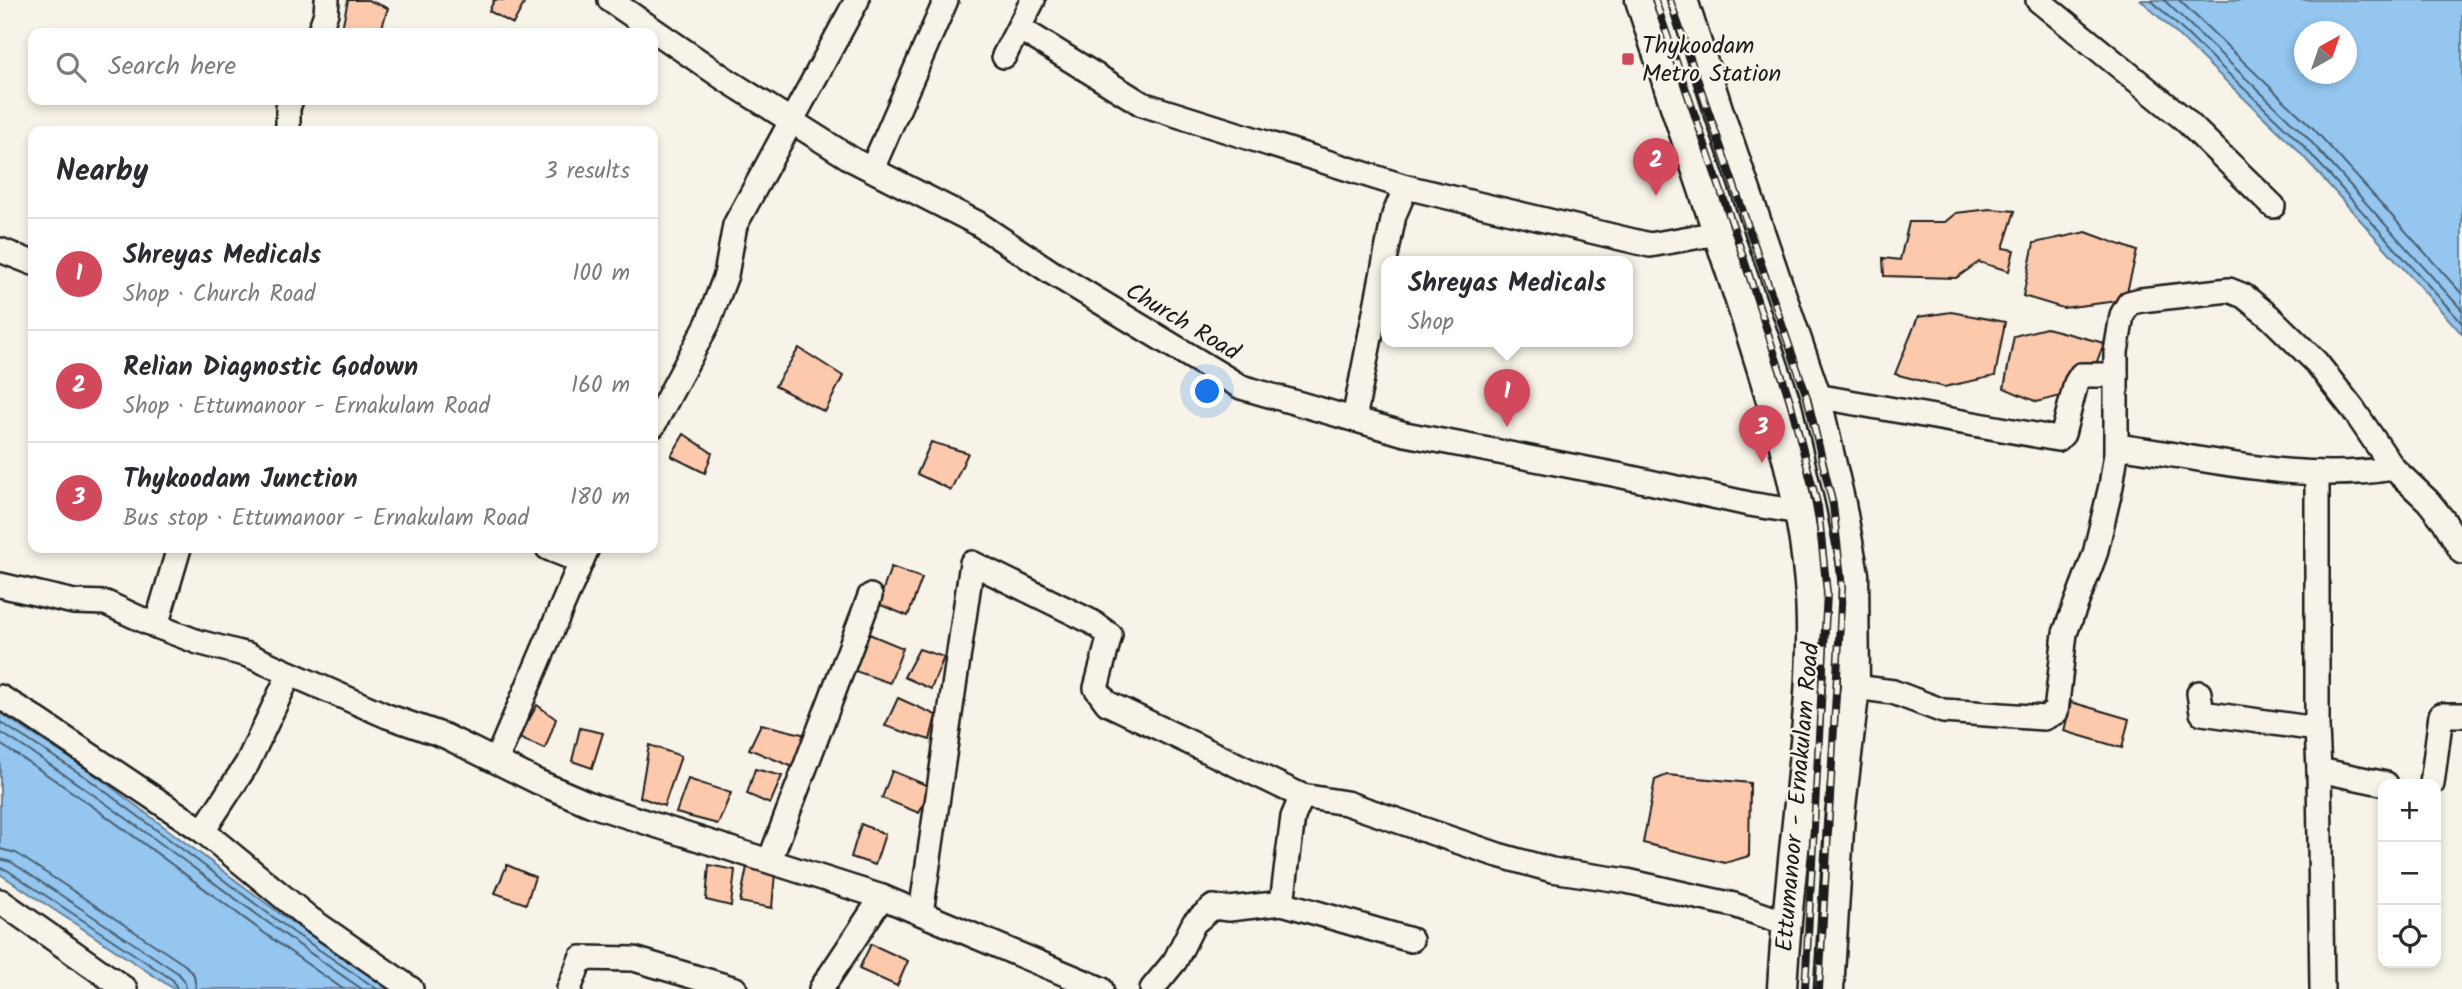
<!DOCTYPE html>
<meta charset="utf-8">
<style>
body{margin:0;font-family:Kalam,sans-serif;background:#f2f2f3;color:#2b2b33}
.controls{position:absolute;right:21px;bottom:21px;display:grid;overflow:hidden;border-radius:14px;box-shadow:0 4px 10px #0003}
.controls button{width:63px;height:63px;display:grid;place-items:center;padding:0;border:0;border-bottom:2px solid #e1e1e2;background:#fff;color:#2b2b33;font:35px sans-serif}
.compass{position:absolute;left:2294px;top:21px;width:63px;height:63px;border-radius:50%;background:#fff;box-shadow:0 4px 10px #0003;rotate:40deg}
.you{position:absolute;left:1208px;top:392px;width:24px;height:24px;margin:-18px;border:5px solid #fff;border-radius:50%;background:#1a73e8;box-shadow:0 0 0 10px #1a73e833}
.badge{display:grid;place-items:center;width:46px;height:46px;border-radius:50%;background:#d1495b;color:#fff;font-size:23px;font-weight:700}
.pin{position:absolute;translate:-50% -58px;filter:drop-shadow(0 2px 4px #0008)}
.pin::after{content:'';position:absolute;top:37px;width:24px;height:21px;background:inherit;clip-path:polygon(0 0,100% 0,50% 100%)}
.popup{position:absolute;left:1381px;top:256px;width:252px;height:91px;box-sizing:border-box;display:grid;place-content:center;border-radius:14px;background:#fff;filter:drop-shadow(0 2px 5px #0005);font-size:23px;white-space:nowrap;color:#7c7c81}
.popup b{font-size:26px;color:#2b2b33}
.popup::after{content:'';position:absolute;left:50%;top:100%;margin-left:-14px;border:14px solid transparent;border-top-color:#fff}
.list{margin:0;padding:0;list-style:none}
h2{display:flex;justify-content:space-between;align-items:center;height:91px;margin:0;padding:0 28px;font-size:30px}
h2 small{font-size:23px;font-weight:400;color:#7c7c81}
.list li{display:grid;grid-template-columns:46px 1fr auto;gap:21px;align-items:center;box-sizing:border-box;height:112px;padding:0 28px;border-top:2px solid #e1e1e2}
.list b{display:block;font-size:26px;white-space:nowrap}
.list p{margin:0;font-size:23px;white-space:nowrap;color:#7c7c81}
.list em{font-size:23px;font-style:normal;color:#7c7c81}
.icon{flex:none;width:38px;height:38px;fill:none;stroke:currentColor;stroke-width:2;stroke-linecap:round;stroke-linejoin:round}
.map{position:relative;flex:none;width:2462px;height:989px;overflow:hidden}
.search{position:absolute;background:#fff;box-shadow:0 4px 10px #0003;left:28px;top:28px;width:630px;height:77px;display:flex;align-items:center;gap:18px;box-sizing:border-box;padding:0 24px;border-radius:14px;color:#7c7c81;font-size:26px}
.panel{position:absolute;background:#fff;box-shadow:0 4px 10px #0003;left:28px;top:126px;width:630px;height:427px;border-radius:14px}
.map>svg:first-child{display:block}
</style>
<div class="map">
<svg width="2462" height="989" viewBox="0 0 2462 989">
<rect width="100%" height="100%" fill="#f7f3e8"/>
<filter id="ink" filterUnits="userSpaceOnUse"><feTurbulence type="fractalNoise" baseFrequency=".0143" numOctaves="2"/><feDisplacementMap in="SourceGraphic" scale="14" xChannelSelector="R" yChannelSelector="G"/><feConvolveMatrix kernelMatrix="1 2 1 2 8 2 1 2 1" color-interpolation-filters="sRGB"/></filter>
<g filter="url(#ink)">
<g fill="#94c6f0" stroke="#64829b" stroke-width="2" fill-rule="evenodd">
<path d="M2141,0H2462V334L2294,146ZM2304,32H2346V74H2304Z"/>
<path d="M0,713L91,772L298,927L390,989H174L0,874Z"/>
</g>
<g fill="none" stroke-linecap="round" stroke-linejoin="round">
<g stroke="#4c6071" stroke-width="2">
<path d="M2151,0L2299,141L2462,323"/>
<path d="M2164,0L2305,135L2462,310"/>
<path d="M2179,0L2313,128L2462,294"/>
<path d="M0,722L87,778L293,932L377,989"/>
<path d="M0,732C125,811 239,906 362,989"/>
<path d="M0,744C119,819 227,910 343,989"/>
<path d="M0,849L16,853L185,965L194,975L196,989"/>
<path d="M0,859L11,862L178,973L184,980L186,989"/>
<path d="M0,868L7,870L173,980L177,989"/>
</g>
</g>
<g fill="#fcc9ac" stroke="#1c1c1c" stroke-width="2">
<path d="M348,0H368L388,8L380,33H341Z"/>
<path d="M494,0H526L513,24L489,11Z"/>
<path d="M1990,209L2015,211L2003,248L2014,250L2009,271L1979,262L1956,278L1884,276L1883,258L1900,260L1909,222H1945L1956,213Z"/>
<path d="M2086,232L2137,251L2125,300L2063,308L2023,296L2034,243Z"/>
<path d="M1951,312L2005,322L1995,376L1944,387L1895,374L1918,317Z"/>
<path d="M2046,328L2104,343L2094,369L2068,394L2037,402L2004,388L2014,336Z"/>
<path d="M799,348L843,376L825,412L775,386Z"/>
<path d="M684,434L712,453L705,473L671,456Z"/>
<path d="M931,442L968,453L951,490L917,474Z"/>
<path d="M891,567L922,578L908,616L878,604Z"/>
<path d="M869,634L903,648L890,683L855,671Z"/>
<path d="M919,649L944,657L931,689L904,677Z"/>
<path d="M898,698L936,715L930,740L885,726Z"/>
<path d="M2071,702L2129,719L2122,748L2064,731Z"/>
<path d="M537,705L556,719L545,749L519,738Z"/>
<path d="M761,724L810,736L793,767L749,749Z"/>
<path d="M580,728L603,733L592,768L572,761Z"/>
<path d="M649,745L681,756L664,806L640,797Z"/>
<path d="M755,769L782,776L770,804L747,794Z"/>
<path d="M892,771L931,787L919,813L882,798Z"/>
<path d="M1667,775L1750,783L1749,856L1725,863L1643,843L1655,780Z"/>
<path d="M688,779L731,793L718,824L676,813Z"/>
<path d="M861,824L885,834L875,865L851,857Z"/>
<path d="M507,865L535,877L526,904L495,893Z"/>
<path d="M709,865L735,870L731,906L706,900Z"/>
<path d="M747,867L775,873L772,908L740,902Z"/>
<path d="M871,944L908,961L897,986L859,969Z"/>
</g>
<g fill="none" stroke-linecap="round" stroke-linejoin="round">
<g stroke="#1c1c1c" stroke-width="28">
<g id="minor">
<path d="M610,0L725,79L853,160L977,223L1051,272L1241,387L1405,434L1618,475L1749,504L1800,512"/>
<path d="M2038,0L2184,119L2273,206"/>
<path d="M1019,28L1142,104L1406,187L1650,245L1718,233"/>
<path d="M319,33L326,13L327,0"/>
<path d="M1004,56L1033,0"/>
<path d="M288,131V108L291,100"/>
<path d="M872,169L946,0"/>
<path d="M0,250L33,263"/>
<path d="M1816,396L2058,439L2063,434L2076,383L2081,375H2116"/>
<path d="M1354,419L1394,215L1406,187"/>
<path d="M653,426L708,323L726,275L735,225L857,0"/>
<path d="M2393,468L2428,501L2444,521L2462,552"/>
<path d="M2317,473V729"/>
<path d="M548,548L580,561"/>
<path d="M0,585L74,602L106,603L156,626L198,642L248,655L387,716L445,736L538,782L592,805L882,897L1101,989"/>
<path d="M156,626L179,548"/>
<path d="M1855,687L1893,692L1943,711L2044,718L2056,712L2065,633L2095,554L2111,486L2116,454V352L2122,315L2129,303L2141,300L2229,290L2244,296L2270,317L2316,362L2353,409L2393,468C2301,484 2207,458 2116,446"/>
<path d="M2199,693L2202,713L2317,729L2319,770L2386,784"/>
<path d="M0,697L30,715L203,831L310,919L411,989"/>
<path d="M496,761L587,548"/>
<path d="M2319,770L2322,989"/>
<path d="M2432,784L2441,715H2462"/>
<path d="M203,831L247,764L289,675"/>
<path d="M770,860L870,596"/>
<path d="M0,901L125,989"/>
<path d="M1282,903L1411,940"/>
<path d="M921,913L972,563L1092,622L1110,635L1096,688L1107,703L1302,796"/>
<path d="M569,989L581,958L634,959L735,989"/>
<path d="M821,989L882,897"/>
<path d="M1152,989L1175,961L1194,923L1213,907L1229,909L1282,903L1293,817L1302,796L1346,803L1498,855L1552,870L1627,881L1688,895L1734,905L1786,923"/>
</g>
</g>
<g stroke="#1c1c1c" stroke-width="33">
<g id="major">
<path d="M1640,0C1674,106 1711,210 1745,316C1773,404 1801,491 1809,583C1814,639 1810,696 1804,752C1797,831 1786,910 1782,989"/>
<path d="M1683,0L1719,112L1816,396L1841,504L1854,574L1855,687L1840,815L1829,989"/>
</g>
</g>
<use href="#minor" stroke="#f7f3e8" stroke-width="23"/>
<use href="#major" stroke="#f7f3e8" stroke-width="28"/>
<g stroke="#1c1c1c" stroke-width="8">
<g id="rail">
<path d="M1655,0L1733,226L1790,401L1818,507L1827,593L1805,989"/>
<path d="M1670,0L1807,397L1833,505L1842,588L1819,989"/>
</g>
</g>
<use href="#rail" stroke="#f7f3e8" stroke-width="5" stroke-dasharray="16" stroke-linecap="butt"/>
</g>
</g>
<rect fill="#d1495b" stroke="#f7f3e8" stroke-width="2.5" x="1621" y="52" width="14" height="14" rx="3.5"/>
<g text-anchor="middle" stroke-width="5" stroke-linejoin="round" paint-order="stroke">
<g font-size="24" fill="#1c1c1c" stroke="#f7f3e8" text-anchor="start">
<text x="1642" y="53">Thykoodam<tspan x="1642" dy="28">Metro Station</tspan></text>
</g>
<g font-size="24" fill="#1c1c1c" stroke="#f7f3e8">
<text transform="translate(1183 321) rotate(31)" y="8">Church Road</text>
<text transform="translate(1797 797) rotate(-85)" y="8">Ettumanoor - Ernakulam Road</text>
</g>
</g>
</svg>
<div class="controls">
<button>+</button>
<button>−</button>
<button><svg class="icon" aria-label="locate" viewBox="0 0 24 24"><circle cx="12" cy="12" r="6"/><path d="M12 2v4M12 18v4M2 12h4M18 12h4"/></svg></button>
</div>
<svg class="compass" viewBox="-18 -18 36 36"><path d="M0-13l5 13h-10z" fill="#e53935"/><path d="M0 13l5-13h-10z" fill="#7c7c81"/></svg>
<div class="you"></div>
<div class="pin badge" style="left:1507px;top:427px">1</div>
<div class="popup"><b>Shreyas Medicals</b>Shop</div>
<div class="pin badge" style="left:1656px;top:196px">2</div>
<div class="pin badge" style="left:1762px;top:463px">3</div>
<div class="search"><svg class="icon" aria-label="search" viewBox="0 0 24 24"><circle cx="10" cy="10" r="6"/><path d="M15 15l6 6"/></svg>Search here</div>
<section class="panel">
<h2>Nearby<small>3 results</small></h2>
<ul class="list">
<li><span class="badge">1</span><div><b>Shreyas Medicals</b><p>Shop · Church Road</p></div><em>100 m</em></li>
<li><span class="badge">2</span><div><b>Relian Diagnostic Godown</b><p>Shop · Ettumanoor - Ernakulam Road</p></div><em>160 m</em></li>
<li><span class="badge">3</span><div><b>Thykoodam Junction</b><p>Bus stop · Ettumanoor - Ernakulam Road</p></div><em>180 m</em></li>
</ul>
</section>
</div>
